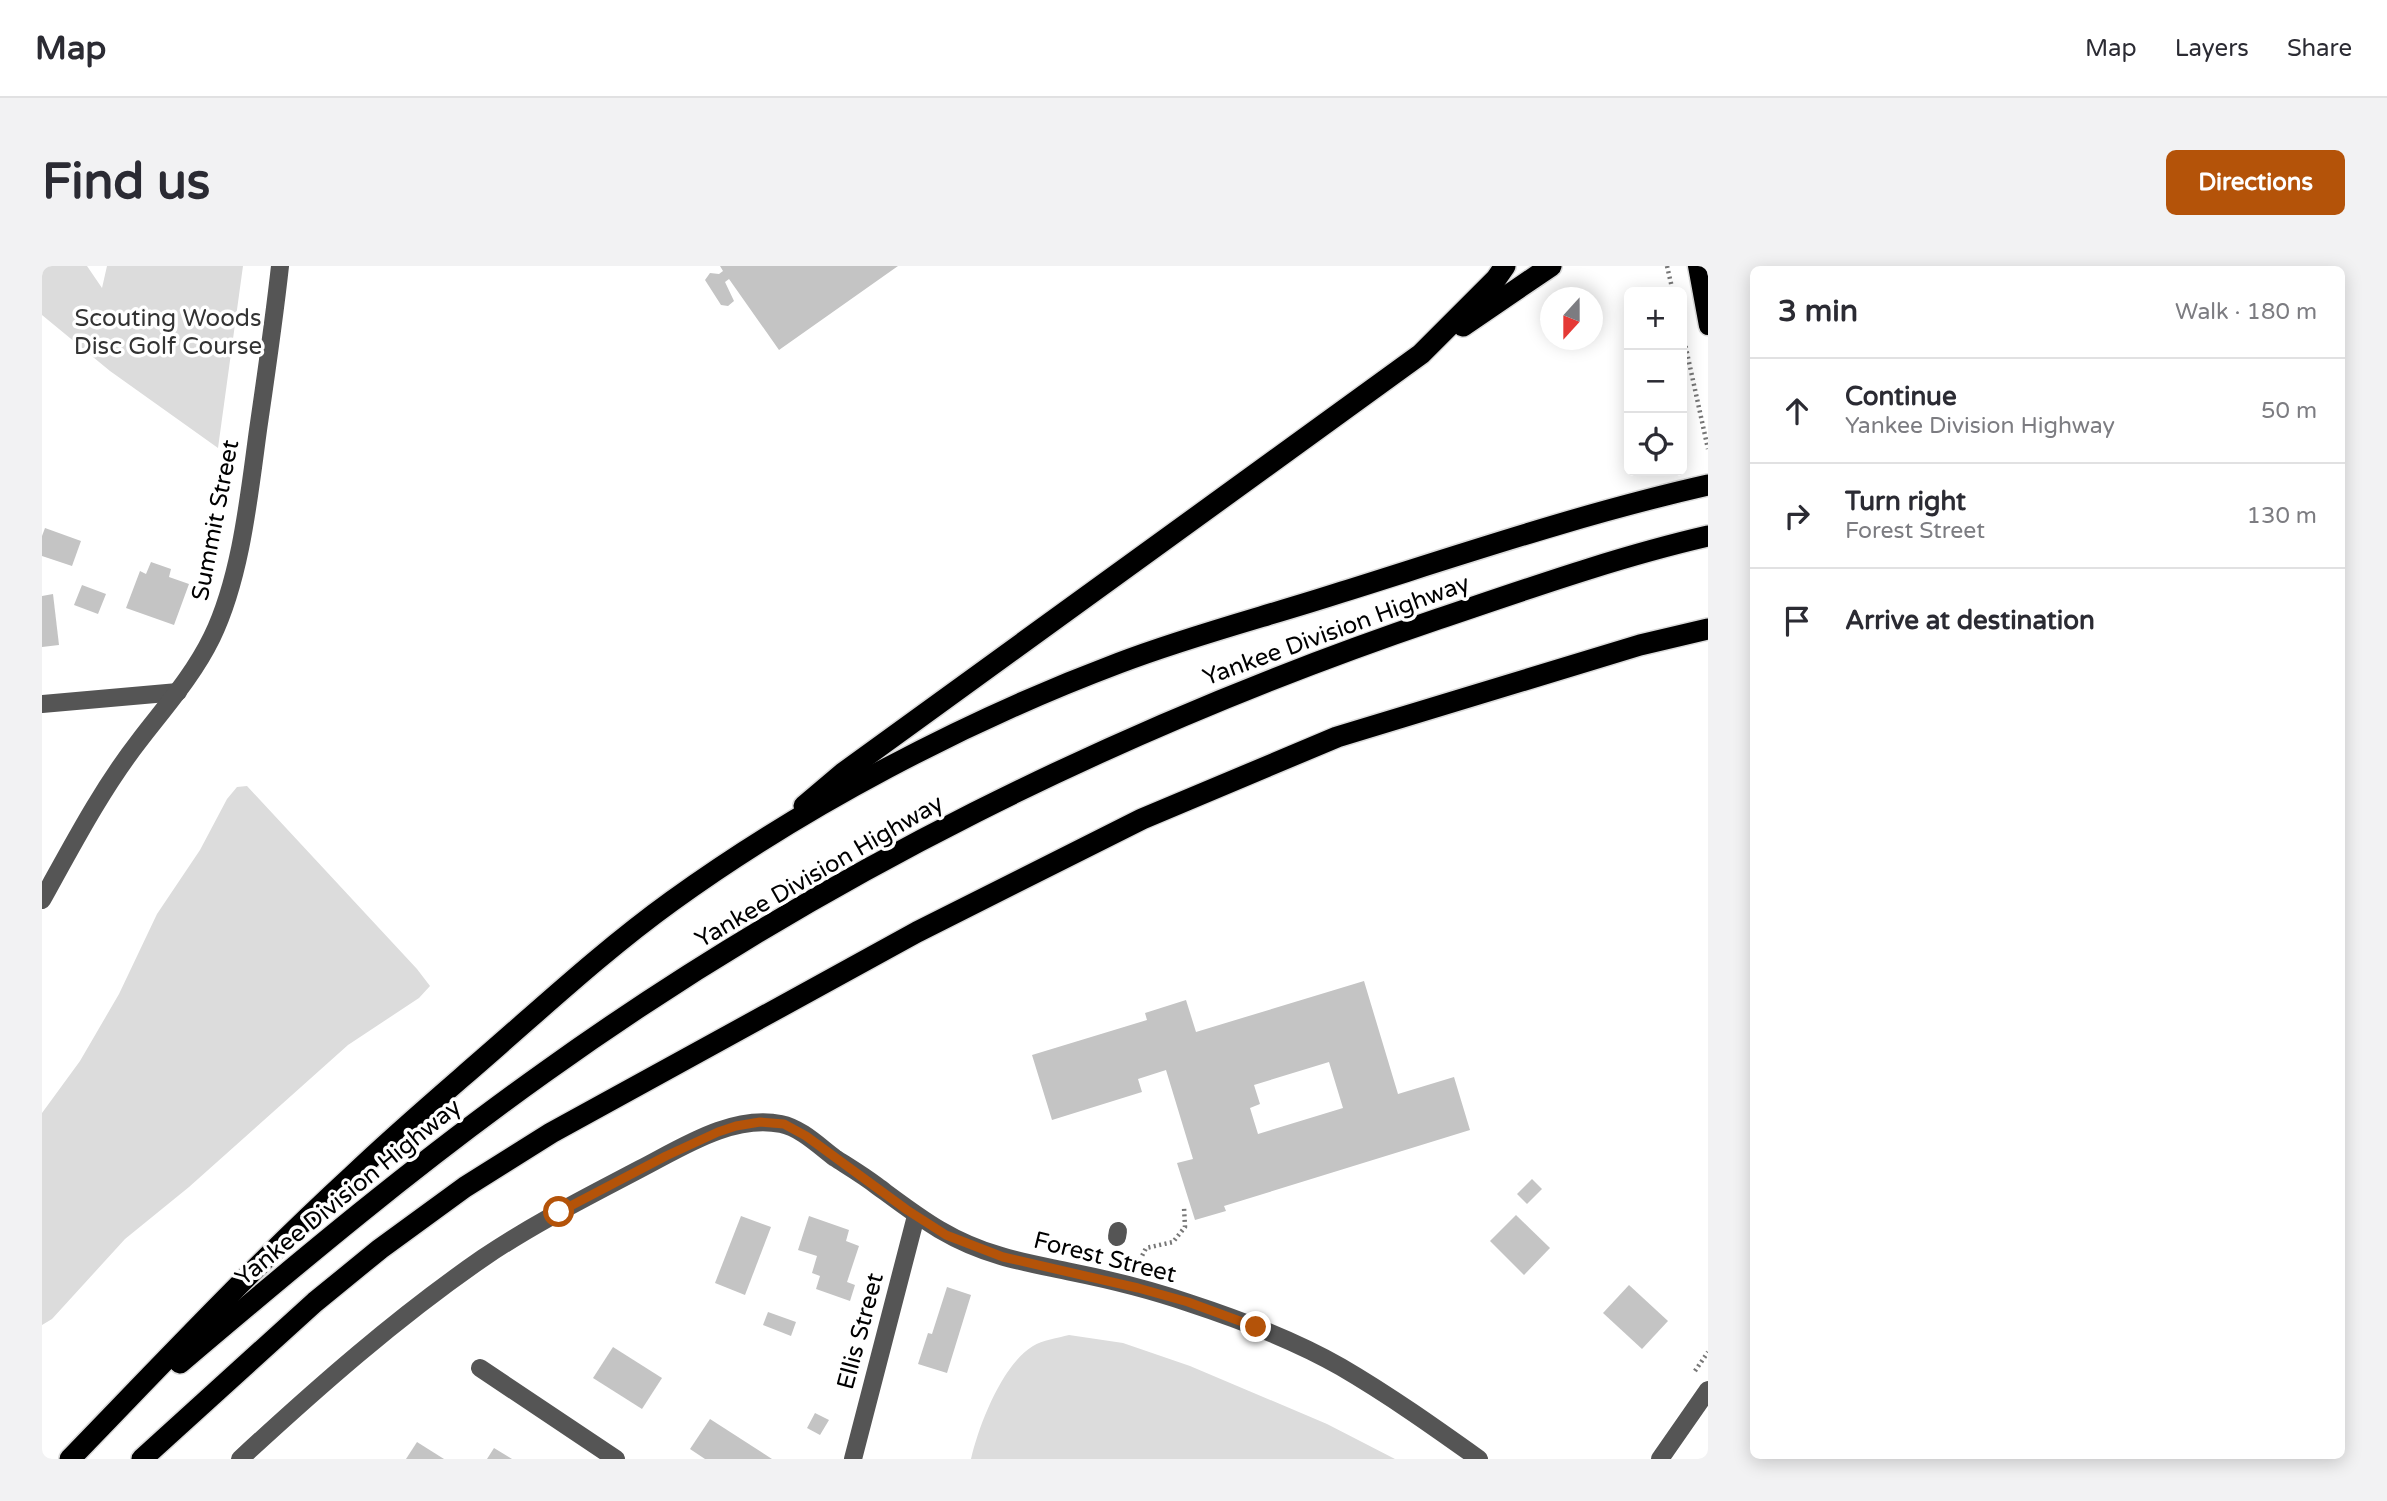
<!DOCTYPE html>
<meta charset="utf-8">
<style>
body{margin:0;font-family:"Varela Round",sans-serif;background:#f2f2f3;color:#2b2b33}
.controls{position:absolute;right:21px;top:21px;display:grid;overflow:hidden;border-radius:10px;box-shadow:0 4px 18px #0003}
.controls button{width:63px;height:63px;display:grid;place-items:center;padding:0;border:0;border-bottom:2px solid #e1e1e2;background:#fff;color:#2b2b33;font:35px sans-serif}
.compass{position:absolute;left:1498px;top:21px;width:63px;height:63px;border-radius:50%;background:#fff;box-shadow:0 4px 18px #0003;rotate:201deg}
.stop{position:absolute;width:21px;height:21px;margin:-16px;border:5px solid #b45309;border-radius:50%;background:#fff}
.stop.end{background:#b45309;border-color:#fff;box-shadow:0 2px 7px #0008}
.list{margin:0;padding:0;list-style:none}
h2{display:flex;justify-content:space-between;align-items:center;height:91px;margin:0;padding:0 28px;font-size:30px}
h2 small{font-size:23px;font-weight:400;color:#7c7c81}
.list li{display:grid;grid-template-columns:46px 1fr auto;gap:21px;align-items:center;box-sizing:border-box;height:105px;padding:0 28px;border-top:2px solid #e1e1e2}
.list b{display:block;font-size:26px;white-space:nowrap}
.list p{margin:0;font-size:23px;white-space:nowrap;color:#7c7c81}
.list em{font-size:23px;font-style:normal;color:#7c7c81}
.icon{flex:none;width:38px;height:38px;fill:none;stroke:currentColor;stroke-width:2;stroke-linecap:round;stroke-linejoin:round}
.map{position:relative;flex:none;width:1666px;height:1193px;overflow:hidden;border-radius:10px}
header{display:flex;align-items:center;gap:42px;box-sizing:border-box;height:98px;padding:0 35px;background:#fff;border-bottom:2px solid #e1e1e2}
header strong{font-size:33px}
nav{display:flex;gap:38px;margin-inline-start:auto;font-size:24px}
.intro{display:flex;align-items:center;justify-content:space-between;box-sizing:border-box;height:168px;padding:0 42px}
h1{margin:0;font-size:49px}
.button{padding:18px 32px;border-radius:10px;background:#b45309;color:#fff;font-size:24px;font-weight:700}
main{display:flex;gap:42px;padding:0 42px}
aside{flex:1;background:#fff;border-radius:10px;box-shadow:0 4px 18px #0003}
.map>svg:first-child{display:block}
</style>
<header>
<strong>Map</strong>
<nav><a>Map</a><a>Layers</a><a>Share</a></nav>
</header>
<div class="intro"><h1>Find us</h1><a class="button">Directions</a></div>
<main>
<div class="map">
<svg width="1666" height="1193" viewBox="0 0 1666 1193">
<rect width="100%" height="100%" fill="#fff"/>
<g fill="#dcdcdc">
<path d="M0,0H45L60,22L65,0H201L176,182L68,105L0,49Z"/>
<path d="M205,520L375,703L388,720L377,732L306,779L147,921L83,973L10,1053L0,1059V847L38,795L77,728L115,648L158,584L185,533L195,521Z"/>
<path d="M1027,1069L1081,1077L1148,1100L1285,1158L1353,1193H929C937,1159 960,1099 991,1080C1000,1074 1016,1072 1027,1069Z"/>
</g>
<g fill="#c4c4c4" fill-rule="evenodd">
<path d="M678,0H856L737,84L687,13L683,16L692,35L686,40L679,39L663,14L668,7L677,8L681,5Z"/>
<path d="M3,262L39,275L30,300L0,290V270Z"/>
<path d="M109,296L129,303L127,311L147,318L132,359L84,342L98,305L104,308Z"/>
<path d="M40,319L64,328L56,348L32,339Z"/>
<path d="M11,328L17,379L0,381V330Z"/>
<path d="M1322,715L1356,828L1412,811L1428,864L1182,940L1184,945L1153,954L1135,897L1151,893L1124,804L1096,813L1100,826L1010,854L990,789L1105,754L1103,747L1144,734L1154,766ZM1287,796L1301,842L1216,868L1208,842L1218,838L1212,819Z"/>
<path d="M1490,913L1500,923L1485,938L1475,928Z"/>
<path d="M1474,949L1508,982L1482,1009L1448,975Z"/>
<path d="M699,950L729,961L703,1029L673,1017Z"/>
<path d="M767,950L807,964L804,975L817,980L805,1016L813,1019L808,1035L774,1023L778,1010L770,1007L775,990L756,984Z"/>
<path d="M1587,1019L1626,1055L1600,1083L1561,1047Z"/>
<path d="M905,1021L929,1029L905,1107L876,1098L886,1067L890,1068Z"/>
<path d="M726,1046L754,1056L749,1070L721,1059Z"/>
<path d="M571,1081L620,1112L600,1143L551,1112Z"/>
<path d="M773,1147L787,1154L778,1169L765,1162Z"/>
<path d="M668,1153L730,1193H663L648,1183Z"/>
<path d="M375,1176L402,1193H364Z"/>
<path d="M452,1182L470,1193H445Z"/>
</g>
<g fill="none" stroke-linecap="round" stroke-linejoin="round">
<g stroke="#dbdbdb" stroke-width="21">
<path id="major" d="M1655,0L1666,60"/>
</g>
<g stroke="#dbdbdb" stroke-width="24">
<g id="highway">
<path d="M1421,60L1509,0"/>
<path d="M762,540L801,507L1379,88L1454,13L1463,0"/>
<path d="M138,1097C257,996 375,897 503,806C775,611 1080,460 1396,353C1485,323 1575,291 1666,270"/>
<path d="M28,1193C121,1097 213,999 311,909C358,864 408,822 457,779C513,730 569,679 630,635C763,539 923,455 1077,397C1150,369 1226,350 1300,326C1421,288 1542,247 1666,219"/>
<path d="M100,1193L273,1036L338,983L423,921L509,867L875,666L1100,553L1295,471L1598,379L1666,363"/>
</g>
</g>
<g stroke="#777" stroke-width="4.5" stroke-dasharray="2 3.5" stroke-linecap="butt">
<path d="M1625,0L1631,26"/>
<path d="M1640,64L1666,183"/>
<path d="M1099,1000L1098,994L1104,982L1131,976L1143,961L1142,941"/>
<path d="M1653,1105L1666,1086"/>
</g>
<g stroke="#555" stroke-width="18">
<path d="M0,438L136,426"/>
<path d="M0,634C30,580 59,524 97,475C123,441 151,410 170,371C199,311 207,230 216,164C224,109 232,55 238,0"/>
<path d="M1075,971L1076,965"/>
<path d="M438,1102L574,1193"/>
<path d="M198,1193C275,1122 354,1052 441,992C491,958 545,931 598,903C639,882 690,848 739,858C759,862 777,880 793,892C807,901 822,910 835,920C877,951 907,975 959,990C982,997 1006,1001 1029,1006C1069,1014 1109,1024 1147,1037C1199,1054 1252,1074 1299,1101C1347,1129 1392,1161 1437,1193"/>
<path d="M811,1193L874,950"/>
<path d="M1618,1193L1666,1124"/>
</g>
<use href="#major" stroke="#000" stroke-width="18"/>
<use href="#highway" stroke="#000" stroke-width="21"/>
</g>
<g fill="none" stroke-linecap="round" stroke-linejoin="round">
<path stroke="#b45309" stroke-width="9" d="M517,946L624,890L676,866L694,860L718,856L742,858L764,870L865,944L904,969L961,991L1096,1022L1146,1036L1214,1061"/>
</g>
<g text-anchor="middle" stroke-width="7" stroke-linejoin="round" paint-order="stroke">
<g font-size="24" fill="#333" stroke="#fff">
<text x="126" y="60">Scouting Woods<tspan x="126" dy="28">Disc Golf Course</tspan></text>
</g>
<g font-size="24" fill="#000" stroke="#fff">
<text transform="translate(173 254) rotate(-79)" y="8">Summit Street</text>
<text transform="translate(1294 364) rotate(-20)" y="8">Yankee Division Highway</text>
<text transform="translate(777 605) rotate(-30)" y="8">Yankee Division Highway</text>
<text transform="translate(306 926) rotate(-39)" y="8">Yankee Division Highway</text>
<text transform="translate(1063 991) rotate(14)" y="8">Forest Street</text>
<text transform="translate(818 1065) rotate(-75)" y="8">Ellis Street</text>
</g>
</g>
</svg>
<div class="controls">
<button>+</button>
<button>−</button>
<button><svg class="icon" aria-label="locate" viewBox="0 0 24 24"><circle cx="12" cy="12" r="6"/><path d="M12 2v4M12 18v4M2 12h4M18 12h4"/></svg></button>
</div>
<svg class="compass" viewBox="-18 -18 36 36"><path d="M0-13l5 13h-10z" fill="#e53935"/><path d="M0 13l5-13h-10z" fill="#7c7c81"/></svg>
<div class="stop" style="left:517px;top:946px"></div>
<div class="stop end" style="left:1214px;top:1061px"></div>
</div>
<aside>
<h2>3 min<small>Walk · 180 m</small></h2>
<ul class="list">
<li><svg class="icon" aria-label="ahead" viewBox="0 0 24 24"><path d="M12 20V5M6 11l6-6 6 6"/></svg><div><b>Continue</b><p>Yankee Division Highway</p></div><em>50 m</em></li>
<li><svg class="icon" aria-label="right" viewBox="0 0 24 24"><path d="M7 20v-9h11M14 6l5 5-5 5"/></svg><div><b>Turn right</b><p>Forest Street</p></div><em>130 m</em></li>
<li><svg class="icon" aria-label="arrive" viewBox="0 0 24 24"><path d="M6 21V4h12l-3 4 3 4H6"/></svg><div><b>Arrive at destination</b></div></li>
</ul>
</aside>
</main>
